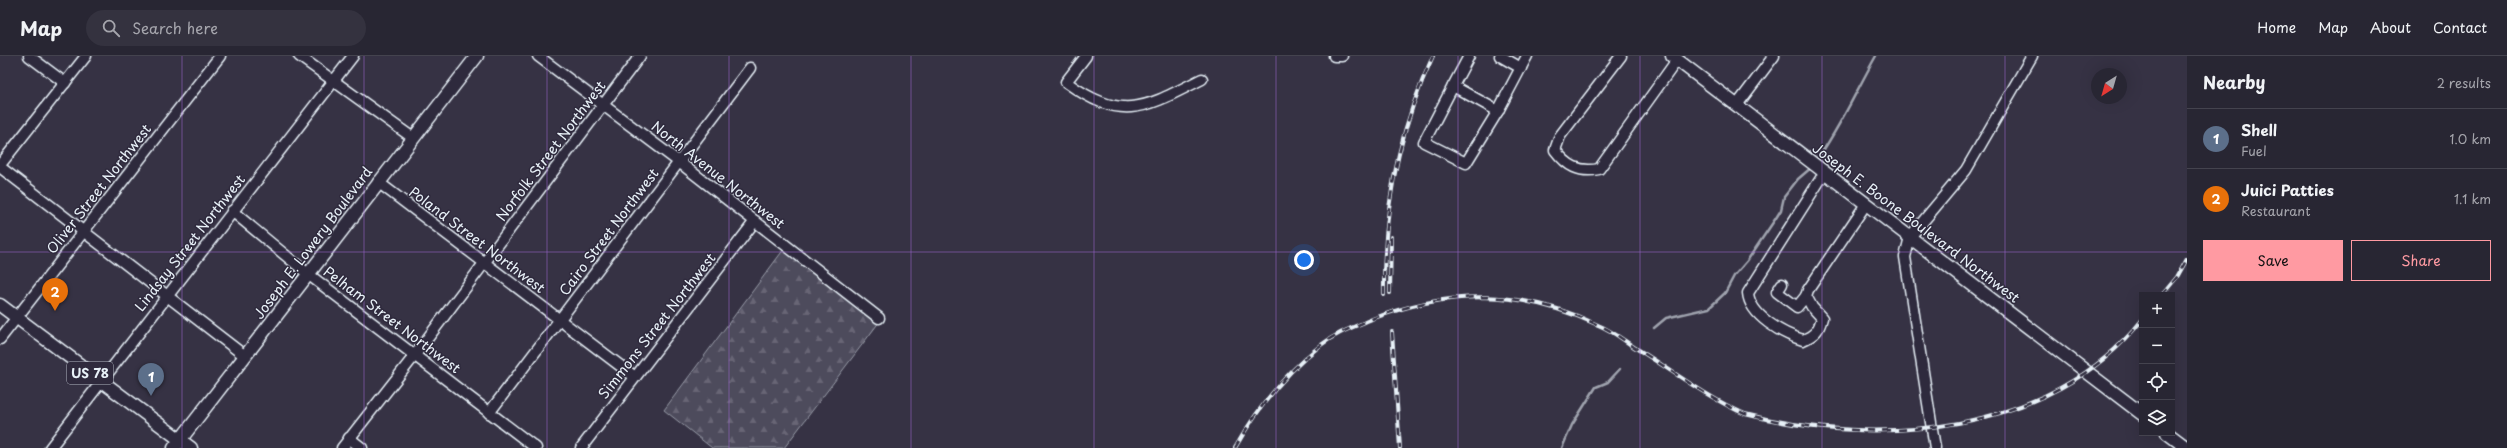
<!DOCTYPE html>
<meta charset="utf-8">
<style>
body{margin:0;font-family:"Playpen Sans",sans-serif;background:#34323f;color:#f1f3f6}
.controls{position:absolute;right:12px;bottom:12px;display:grid;overflow:hidden;border-radius:0px;box-shadow:0 4px 16px #0002}
.controls button{width:36px;height:36px;display:grid;place-items:center;padding:0;border:0;border-bottom:1px solid #44434e;background:#282633;color:#f1f3f6;font:20px sans-serif}
.compass{position:absolute;left:2091px;top:12px;width:36px;height:36px;border-radius:50%;background:#282633;box-shadow:0 4px 16px #0002;rotate:217deg}
.you{position:absolute;left:1304px;top:204px;width:14px;height:14px;margin:-10px;border:3px solid #fff;border-radius:50%;background:#1a73e8;box-shadow:0 0 0 6px #1a73e833}
.badge{display:grid;place-items:center;width:26px;height:26px;border-radius:50%;background:#ff9aa2;color:#fff;font-size:13px;font-weight:700}
.pin{position:absolute;translate:-50% -33px;filter:drop-shadow(0 1px 2px #0008)}
.pin::after{content:'';position:absolute;top:21px;width:14px;height:12px;background:inherit;clip-path:polygon(0 0,100% 0,50% 100%)}
.list{margin:0;padding:0;list-style:none}
h2{display:flex;justify-content:space-between;align-items:center;height:52px;margin:0;padding:0 16px;font-size:17px}
h2 small{font-size:13px;font-weight:400;color:#a5a5ac}
.list li{display:grid;grid-template-columns:26px 1fr auto;gap:12px;align-items:center;box-sizing:border-box;height:60px;padding:0 16px;border-top:1px solid #44434e}
.list b{display:block;font-size:15px;white-space:nowrap}
.list p{margin:0;font-size:13px;white-space:nowrap;color:#a5a5ac}
.list em{font-size:13px;font-style:normal;color:#a5a5ac}
.actions{display:flex;gap:8px;padding:12px 16px}
.actions a{flex:1;padding:9px 0;border:1px solid #ff9aa2;border-radius:0px;text-align:center;font-size:14px;color:#ff9aa2}
.actions .main{background:#ff9aa2;color:#111}
.icon{flex:none;width:22px;height:22px;fill:none;stroke:currentColor;stroke-width:2;stroke-linecap:round;stroke-linejoin:round}
.map{position:relative;flex:none;width:2187px;height:392px;overflow:hidden}
header{display:flex;align-items:center;gap:24px;box-sizing:border-box;height:56px;padding:0 20px;background:#282633;border-bottom:1px solid #44434e}
header strong{font-size:19px}
nav{display:flex;gap:22px;margin-inline-start:auto;font-size:14px}
.search{width:280px;height:36px;background:#34323f;display:flex;align-items:center;gap:10px;box-sizing:border-box;padding:0 14px;border-radius:22px;color:#a5a5ac;font-size:15px}
main{display:flex}
aside{flex:1;background:#282633}
.map>svg:first-child{display:block}
</style>
<header>
<strong>Map</strong>
<div class="search"><svg class="icon" aria-label="search" viewBox="0 0 24 24"><circle cx="10" cy="10" r="6"/><path d="M15 15l6 6"/></svg>Search here</div>
<nav><a>Home</a><a>Map</a><a>About</a><a>Contact</a></nav>
</header>
<main>
<div class="map">
<svg width="2187" height="392" viewBox="0 0 2187 392">
<defs>
<pattern id="forest-firs" width="22" height="20" patternUnits="userSpaceOnUse"><rect width="22" height="20" fill="#4d4b5c"/><path d="M5 1l3.5 6h-7zM16 11l3.5 6h-7z" fill="#676574"/></pattern>
</defs>
<rect width="100%" height="100%" fill="#363244"/>
<filter id="ink" filterUnits="userSpaceOnUse"><feTurbulence type="fractalNoise" baseFrequency=".025" numOctaves="2"/><feDisplacementMap in="SourceGraphic" scale="8" xChannelSelector="R" yChannelSelector="G"/><feConvolveMatrix kernelMatrix="1 2 1 2 8 2 1 2 1" color-interpolation-filters="sRGB"/></filter>
<g filter="url(#ink)">
<path fill="url(#forest-firs)" stroke="#9a9eaa" d="M787,189L883,261L784,392H712L664,354Z"/>
<g fill="none" stroke-linecap="round" stroke-linejoin="round">
<g stroke="#a0a4af" stroke-width="2.5">
<path d="M1816,105C1840,72 1856,35 1876,0"/>
<path d="M1654,272L1666,262L1709,252L1725,237L1734,220L1747,205L1776,162L1781,154L1784,141L1798,123L1812,111"/>
<path d="M1562,392L1572,369L1596,331L1608,326L1620,313"/>
</g>
<g stroke="#e8f1f8" stroke-width="13">
<g id="minor">
<path d="M29,0L65,27"/>
<path d="M299,0L413,82"/>
<path d="M538,0L679,106L879,262"/>
<path d="M1086,0L1066,26C1123,67 1145,52 1202,23"/>
<path d="M1334,0H1342"/>
<path d="M1469,0L1453,30L1498,55"/>
<path d="M1500,0L1521,12"/>
<path d="M1621,0L1560,80L1555,94C1567,110 1579,117 1599,113L1677,4"/>
<path d="M1453,30L1424,86L1466,107L1498,55L1527,0"/>
<path d="M1737,49L1774,0"/>
<path d="M0,109L86,0"/>
<path d="M0,111L245,300"/>
<path d="M1825,116L1748,237C1750,260 1783,278 1803,284C1815,279 1819,274 1822,262L1812,251L1806,240L1808,234L1866,148"/>
<path d="M378,126L635,321"/>
<path d="M232,155L308,218L536,392"/>
<path d="M1782,228L1777,236L1797,251L1806,240"/>
<path d="M0,283L220,0"/>
<path d="M489,357L750,12"/>
<path d="M349,382L362,392"/>
<path d="M50,392L353,0"/>
<path d="M342,392L415,299L640,0"/>
<path d="M581,392L755,165"/>
<path d="M1935,392L1905,201L1910,181L1966,114L2032,0"/>
</g>
</g>
<g stroke="#e8f1f8" stroke-width="15">
<g id="major">
<path d="M1672,0L2142,358"/>
<path d="M0,249L191,392"/>
<path d="M2167,377L2187,392"/>
<path d="M174,392L477,0"/>
</g>
</g>
<use href="#minor" stroke="#2f2a3d" stroke-width="10"/>
<use href="#major" stroke="#2f2a3d" stroke-width="12"/>
<g stroke="#e8f1f8" stroke-width="4">
<g id="rail">
<path d="M1390,237L1391,181"/>
<path d="M1384,239C1383,157 1398,75 1433,0"/>
<path d="M2162,239L2177,221L2187,203"/>
<path d="M1392,276L1400,392"/>
<path d="M1235,392C1257,353 1286,316 1321,289C1336,277 1354,271 1372,263C1449,233 1523,233 1598,269C1611,274 1622,283 1634,291C1670,313 1706,341 1745,358C1878,392 2051,379 2142,264"/>
</g>
</g>
<use href="#rail" stroke="#2f2a3d" stroke-width="2.5" stroke-dasharray="8" stroke-linecap="butt"/>
</g>
</g>
<path fill="none" stroke="#9c67d0" stroke-width="1" stroke-opacity="0.55" d="M182,0V392M364,0V392M547,0V392M729,0V392M911,0V392M1094,0V392M1276,0V392M1458,0V392M1640,0V392M1822,0V392M2005,0V392M0,196H2187"/>
<g text-anchor="middle" stroke-width="3" stroke-linejoin="round" paint-order="stroke">
<rect fill="#2f2a3d" stroke="#b0b5c0" stroke-width="1" x="67" y="306" width="46" height="22" rx="3"/>
<g font-size="13" font-weight="bold" fill="#e8f1f8">
<text x="90" y="322">US 78</text>
</g>
<g font-size="14" fill="#e8f1f8" stroke="#2f2a3d">
<text transform="translate(551 95) rotate(-53)" y="5">Norfolk Street Northwest</text>
<text transform="translate(718 119) rotate(38)" y="5">North Avenue Northwest</text>
<text transform="translate(99 133) rotate(-52)" y="5">Oliver Street Northwest</text>
<text transform="translate(1916 167) rotate(37)" y="5">Joseph E. Boone Boulevard Northwest</text>
<text transform="translate(609 176) rotate(-53)" y="5">Cairo Street Northwest</text>
<text transform="translate(477 184) rotate(37)" y="5">Poland Street Northwest</text>
<text transform="translate(190 187) rotate(-52)" y="5">Lindsay Street Northwest</text>
<text transform="translate(313 187) rotate(-53)" y="5">Joseph E. Lowery Boulevard</text>
<text transform="translate(392 264) rotate(37)" y="5">Pelham Street Northwest</text>
<text transform="translate(657 270) rotate(-52)" y="5">Simmons Street Northwest</text>
</g>
</g>
</svg>
<div class="controls">
<button>+</button>
<button>−</button>
<button><svg class="icon" aria-label="locate" viewBox="0 0 24 24"><circle cx="12" cy="12" r="6"/><path d="M12 2v4M12 18v4M2 12h4M18 12h4"/></svg></button>
<button><svg class="icon" aria-label="layers" viewBox="0 0 24 24"><path d="M12 4l9 5-9 5-9-5zM3 14l9 5 9-5"/></svg></button>
</div>
<svg class="compass" viewBox="-18 -18 36 36"><path d="M0-13l5 13h-10z" fill="#e53935"/><path d="M0 13l5-13h-10z" fill="#a5a5ac"/></svg>
<div class="you"></div>
<div class="pin badge" style="left:151px;top:340px;background:#5c6f8a">1</div>
<div class="pin badge" style="left:55px;top:255px;background:#e8710a">2</div>
</div>
<aside>
<h2>Nearby<small>2 results</small></h2>
<ul class="list">
<li><span class="badge" style="background:#5c6f8a">1</span><div><b>Shell</b><p>Fuel</p></div><em>1.0 km</em></li>
<li><span class="badge" style="background:#e8710a">2</span><div><b>Juici Patties</b><p>Restaurant</p></div><em>1.1 km</em></li>
</ul>
<div class="actions"><a class="main">Save</a><a>Share</a></div>
</aside>
</main>
